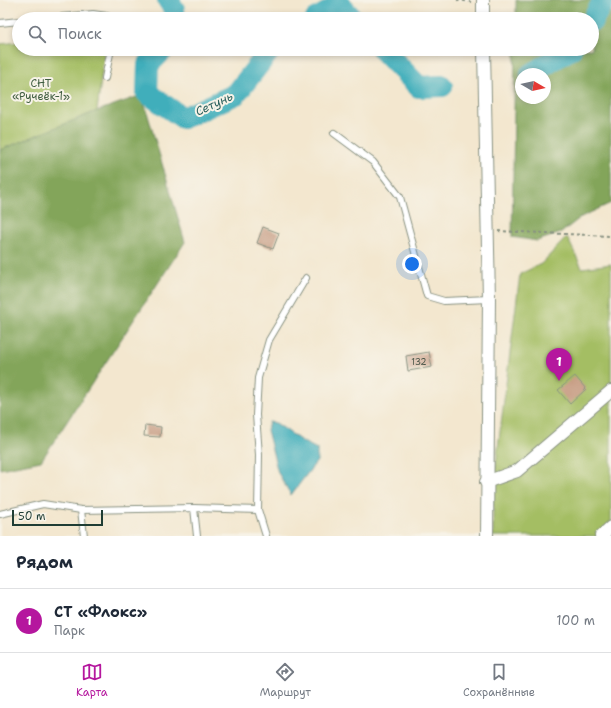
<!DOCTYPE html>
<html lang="ru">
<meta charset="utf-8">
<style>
body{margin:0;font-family:"Shantell Sans",sans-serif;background:#f6f6f7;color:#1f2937}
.compass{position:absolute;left:515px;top:68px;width:36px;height:36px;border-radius:50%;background:#fff;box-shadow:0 2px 6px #0003;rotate:99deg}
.scale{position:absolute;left:12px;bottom:10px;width:91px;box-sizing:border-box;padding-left:4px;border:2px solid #1f3d34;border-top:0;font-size:11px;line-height:14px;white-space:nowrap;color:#1f3d34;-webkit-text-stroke:3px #f7f3e8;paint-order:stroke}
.you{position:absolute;left:412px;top:264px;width:14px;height:14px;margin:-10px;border:3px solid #fff;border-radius:50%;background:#1a73e8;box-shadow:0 0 0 6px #1a73e833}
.badge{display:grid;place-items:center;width:26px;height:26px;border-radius:50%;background:#b5179e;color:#fff;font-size:13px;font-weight:700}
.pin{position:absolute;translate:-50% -33px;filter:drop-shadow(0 1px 2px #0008)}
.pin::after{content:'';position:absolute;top:21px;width:14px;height:12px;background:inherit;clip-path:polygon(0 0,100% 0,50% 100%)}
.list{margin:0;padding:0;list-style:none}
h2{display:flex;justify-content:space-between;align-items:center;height:52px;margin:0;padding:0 16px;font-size:17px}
h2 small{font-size:13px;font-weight:400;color:#747a83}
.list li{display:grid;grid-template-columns:26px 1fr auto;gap:12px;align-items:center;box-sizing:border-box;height:64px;padding:0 16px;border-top:1px solid #e0e1e3}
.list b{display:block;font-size:15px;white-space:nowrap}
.list p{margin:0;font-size:13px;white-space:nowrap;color:#747a83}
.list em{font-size:13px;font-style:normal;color:#747a83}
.icon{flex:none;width:22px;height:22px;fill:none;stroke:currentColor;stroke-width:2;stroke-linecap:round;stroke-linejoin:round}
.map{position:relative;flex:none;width:611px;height:536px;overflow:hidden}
.search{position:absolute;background:#fff;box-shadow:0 2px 6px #0003;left:12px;right:12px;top:12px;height:44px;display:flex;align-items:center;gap:10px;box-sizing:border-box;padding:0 14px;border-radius:22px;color:#747a83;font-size:15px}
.sheet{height:116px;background:#fff}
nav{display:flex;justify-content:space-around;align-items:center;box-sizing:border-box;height:56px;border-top:1px solid #e0e1e3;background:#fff;font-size:11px;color:#747a83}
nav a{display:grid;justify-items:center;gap:2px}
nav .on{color:#b5179e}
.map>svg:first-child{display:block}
</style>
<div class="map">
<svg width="611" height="536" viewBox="0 0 611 536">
<rect width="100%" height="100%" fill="#f7f3e8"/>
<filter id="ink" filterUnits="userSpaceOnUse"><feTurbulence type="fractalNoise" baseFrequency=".025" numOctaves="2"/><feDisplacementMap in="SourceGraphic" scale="8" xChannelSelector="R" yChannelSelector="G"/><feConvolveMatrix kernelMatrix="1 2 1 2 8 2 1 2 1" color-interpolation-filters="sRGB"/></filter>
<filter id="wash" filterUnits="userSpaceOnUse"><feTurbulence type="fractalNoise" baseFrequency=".012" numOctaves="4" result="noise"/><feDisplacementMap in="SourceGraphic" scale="16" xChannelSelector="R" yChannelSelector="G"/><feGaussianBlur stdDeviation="0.9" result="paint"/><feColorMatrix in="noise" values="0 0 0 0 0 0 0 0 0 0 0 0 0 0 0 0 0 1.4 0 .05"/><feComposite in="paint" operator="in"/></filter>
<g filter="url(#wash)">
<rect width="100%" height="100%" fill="#f3e7cf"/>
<g fill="#a4be64" stroke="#627e4c">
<path d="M19,42V49H105L97,111L0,150V44Z"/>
<path d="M567,237L582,268L611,264V536H493V487L520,274L541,264Z"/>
</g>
<g fill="#83a55a" stroke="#517147" fill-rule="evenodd">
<path d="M516,0H611V203L581,217L561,233L537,241L512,237L515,49H592V19H516ZM521,74H545V98H521Z"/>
<path d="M142,95L185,242L41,461L0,469V150L97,111Z"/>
</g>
<path fill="#3faebb" stroke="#2f7678" d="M269,422L276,423L303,442L317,449V461L291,495L278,473L267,430Z"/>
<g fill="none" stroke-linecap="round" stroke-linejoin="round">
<g stroke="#3faebb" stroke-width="22">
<path d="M168,0L174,9L175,19"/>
<path d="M316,19L340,5L353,19"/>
<path d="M592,21L604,0"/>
<path d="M164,49L148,65L147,93L183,118L236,94L271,49"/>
<path d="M382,49L419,87L442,86"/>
<path d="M531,74L571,49"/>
</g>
</g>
<g id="blocks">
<g fill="#c79d84">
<path d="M263,227L279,233L273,249L257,243Z"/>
<path d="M429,352L432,367L408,371L406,356Z"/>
<path d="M575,376L586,389L570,404L558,390Z"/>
<path d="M145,425L161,427L160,437L144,436Z"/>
</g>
</g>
</g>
<g filter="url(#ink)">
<use href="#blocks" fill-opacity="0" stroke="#899282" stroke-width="1"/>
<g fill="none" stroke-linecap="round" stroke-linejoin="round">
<g stroke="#899282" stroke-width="8">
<g id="lane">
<path d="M40,19L93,14L107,16L108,19"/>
<path d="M0,23L19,21"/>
<path d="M105,78L111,49"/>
<path d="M334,133L373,162L400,197L427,296L444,301L489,299"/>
<path d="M194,508L197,536"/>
<path d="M81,510L84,536"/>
<path d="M0,514L43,504L81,510L194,508L258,510"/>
<path d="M266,536L258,510L259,455L256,415L258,378L269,340L306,278"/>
</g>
</g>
<g stroke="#899282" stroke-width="14">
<g id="street">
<path d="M483,19V0"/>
<path d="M484,49L489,299L487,536"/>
<path d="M486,482L517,471L611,391"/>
<path d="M601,536L611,527"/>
</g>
</g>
<g stroke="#899282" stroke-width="2" stroke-dasharray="3 3" stroke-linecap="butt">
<path d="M457,0L471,2"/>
<path d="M498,231L611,236"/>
</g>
<use href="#lane" stroke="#fff" stroke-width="6"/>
<use href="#street" stroke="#fff" stroke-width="12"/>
</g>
</g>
<g text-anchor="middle" stroke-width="4" stroke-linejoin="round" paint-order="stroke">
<g font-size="9" fill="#495548">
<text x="419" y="365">132</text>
</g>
<g font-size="11" fill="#405d40" stroke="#f7f3e8">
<text x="41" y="87">СНТ<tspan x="41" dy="13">«Ручеёк-1»</tspan></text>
</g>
<g font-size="12" font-style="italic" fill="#295f5c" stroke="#f7f3e8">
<text transform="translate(214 104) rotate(-25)" y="4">Сетунь</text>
</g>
</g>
</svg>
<svg class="compass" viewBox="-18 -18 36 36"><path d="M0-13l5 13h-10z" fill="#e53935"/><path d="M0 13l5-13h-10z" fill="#747a83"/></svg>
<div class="scale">50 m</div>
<div class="you"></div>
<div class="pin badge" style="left:559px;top:381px">1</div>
<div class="search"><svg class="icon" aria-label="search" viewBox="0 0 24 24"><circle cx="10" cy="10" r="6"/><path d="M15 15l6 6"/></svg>Поиск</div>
</div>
<section class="sheet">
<h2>Рядом<small></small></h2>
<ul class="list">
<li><span class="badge">1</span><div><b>СТ «Флокс»</b><p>Парк</p></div><em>100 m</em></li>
</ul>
</section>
<nav>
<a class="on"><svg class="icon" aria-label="map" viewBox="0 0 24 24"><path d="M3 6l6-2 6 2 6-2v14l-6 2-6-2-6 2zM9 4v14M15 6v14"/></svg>Карта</a>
<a><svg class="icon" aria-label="directions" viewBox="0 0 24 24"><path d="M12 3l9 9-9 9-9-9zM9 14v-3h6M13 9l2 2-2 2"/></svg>Маршрут</a>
<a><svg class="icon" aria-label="saved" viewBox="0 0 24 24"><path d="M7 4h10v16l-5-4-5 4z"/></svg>Сохранённые</a>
</nav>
